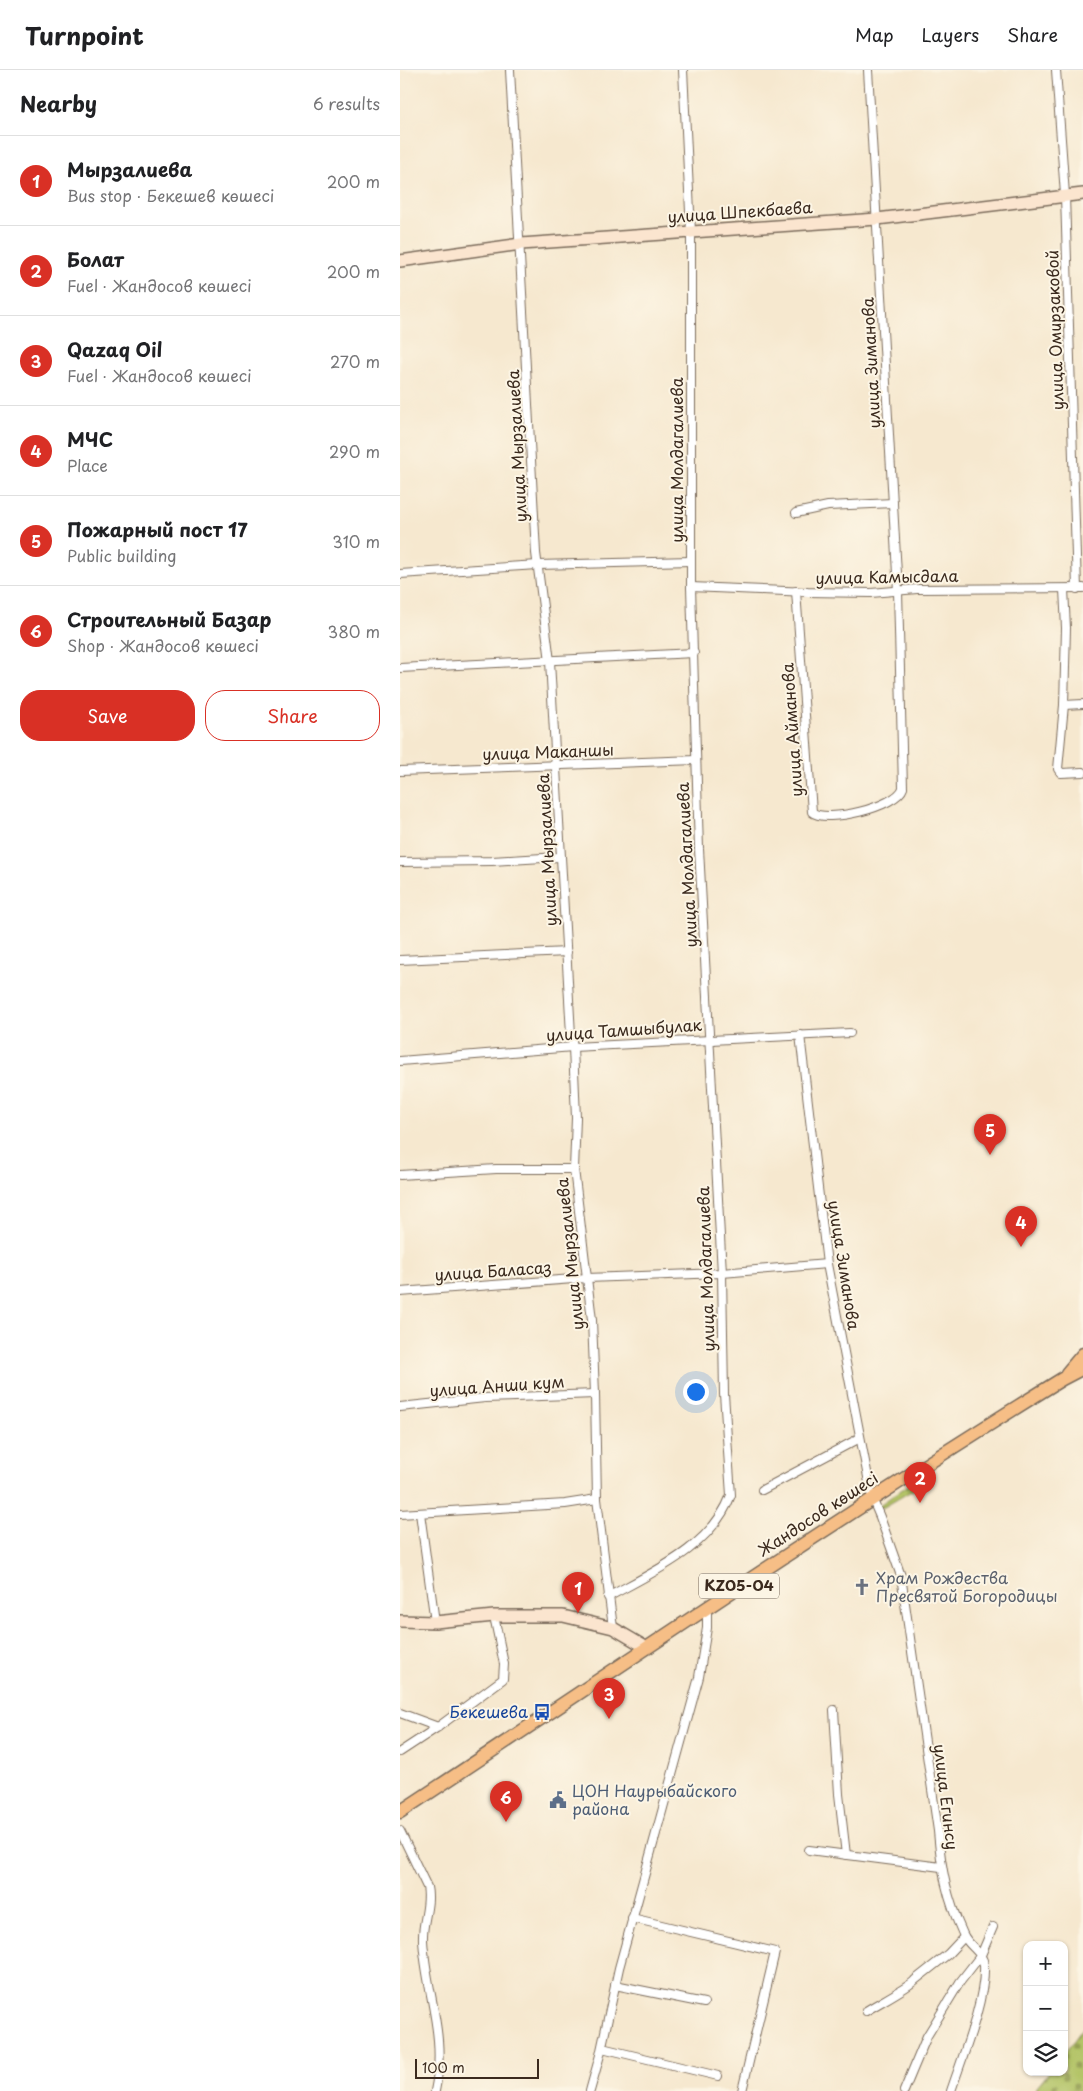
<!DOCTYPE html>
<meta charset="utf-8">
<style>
body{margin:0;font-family:"Playpen Sans",sans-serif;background:#f2f2f2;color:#202124}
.controls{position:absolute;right:15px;bottom:15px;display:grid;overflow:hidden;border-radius:10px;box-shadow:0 1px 4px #0004}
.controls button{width:45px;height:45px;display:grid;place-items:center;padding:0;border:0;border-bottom:1px solid #e0e0e0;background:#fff;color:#202124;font:25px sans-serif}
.scale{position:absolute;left:15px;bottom:12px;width:124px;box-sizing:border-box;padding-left:5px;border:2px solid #3b2a1e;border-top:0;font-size:14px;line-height:18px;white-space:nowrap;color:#3b2a1e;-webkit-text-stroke:4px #fcf5e5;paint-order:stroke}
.you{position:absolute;left:295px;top:1321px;width:18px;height:18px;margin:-12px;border:4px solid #fff;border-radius:50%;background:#1a73e8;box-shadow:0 0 0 8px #1a73e833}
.badge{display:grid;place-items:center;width:32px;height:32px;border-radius:50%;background:#d93025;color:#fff;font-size:16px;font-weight:700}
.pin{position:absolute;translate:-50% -41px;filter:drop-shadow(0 1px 2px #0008)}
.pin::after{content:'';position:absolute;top:26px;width:18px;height:15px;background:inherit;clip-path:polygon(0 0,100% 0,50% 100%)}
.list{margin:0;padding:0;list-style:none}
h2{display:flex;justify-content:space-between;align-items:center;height:65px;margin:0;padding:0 20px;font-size:21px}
h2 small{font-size:16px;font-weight:400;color:#757577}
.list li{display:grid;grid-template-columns:32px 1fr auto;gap:15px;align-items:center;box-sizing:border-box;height:90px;padding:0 20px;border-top:1px solid #e0e0e0}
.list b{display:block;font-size:19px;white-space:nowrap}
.list p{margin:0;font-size:16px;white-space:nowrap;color:#757577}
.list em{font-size:16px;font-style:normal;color:#757577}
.actions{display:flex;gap:10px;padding:15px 20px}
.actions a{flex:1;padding:11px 0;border:1px solid #d93025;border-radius:20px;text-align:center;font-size:18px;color:#d93025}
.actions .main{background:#d93025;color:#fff}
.icon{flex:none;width:28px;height:28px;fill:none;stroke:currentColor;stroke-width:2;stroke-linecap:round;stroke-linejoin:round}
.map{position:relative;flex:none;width:683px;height:2021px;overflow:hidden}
header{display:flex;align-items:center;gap:30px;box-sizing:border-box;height:70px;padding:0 25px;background:#fff;border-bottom:1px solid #e0e0e0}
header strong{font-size:24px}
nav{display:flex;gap:28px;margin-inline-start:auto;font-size:18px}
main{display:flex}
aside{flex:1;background:#fff}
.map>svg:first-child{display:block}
</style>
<header>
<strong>Turnpoint</strong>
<nav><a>Map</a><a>Layers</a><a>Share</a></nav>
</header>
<main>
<aside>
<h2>Nearby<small>6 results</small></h2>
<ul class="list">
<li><span class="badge">1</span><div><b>Мырзалиева</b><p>Bus stop · Бекешев көшесі</p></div><em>200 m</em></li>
<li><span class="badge">2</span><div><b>Болат</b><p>Fuel · Жандосов көшесі</p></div><em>200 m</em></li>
<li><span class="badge">3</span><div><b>Qazaq Oil</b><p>Fuel · Жандосов көшесі</p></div><em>270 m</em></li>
<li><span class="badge">4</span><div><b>МЧС</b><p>Place</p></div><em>290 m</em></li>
<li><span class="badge">5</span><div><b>Пожарный пост 17</b><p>Public building</p></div><em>310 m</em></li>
<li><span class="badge">6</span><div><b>Строительный Базар</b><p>Shop · Жандосов көшесі</p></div><em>380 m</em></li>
</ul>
<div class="actions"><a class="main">Save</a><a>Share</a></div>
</aside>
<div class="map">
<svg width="683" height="2021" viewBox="0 0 683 2021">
<defs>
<pattern id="cemetery-stones" width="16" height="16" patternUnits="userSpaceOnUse" patternTransform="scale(1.25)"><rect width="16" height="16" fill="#b4c467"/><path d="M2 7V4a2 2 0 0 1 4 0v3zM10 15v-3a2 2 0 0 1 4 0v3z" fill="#949f54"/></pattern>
</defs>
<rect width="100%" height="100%" fill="#fcf5e5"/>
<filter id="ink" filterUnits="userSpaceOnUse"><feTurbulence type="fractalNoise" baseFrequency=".02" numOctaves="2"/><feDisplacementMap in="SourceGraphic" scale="10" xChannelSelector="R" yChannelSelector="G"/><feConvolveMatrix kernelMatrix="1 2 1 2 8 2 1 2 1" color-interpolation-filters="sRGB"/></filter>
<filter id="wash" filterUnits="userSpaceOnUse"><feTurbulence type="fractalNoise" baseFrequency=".0096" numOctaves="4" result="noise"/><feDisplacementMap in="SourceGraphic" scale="20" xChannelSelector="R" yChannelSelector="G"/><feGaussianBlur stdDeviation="1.12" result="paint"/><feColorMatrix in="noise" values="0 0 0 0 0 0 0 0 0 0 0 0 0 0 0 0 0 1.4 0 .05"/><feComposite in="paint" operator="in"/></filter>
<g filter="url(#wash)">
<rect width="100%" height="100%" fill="#f6e8cf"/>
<path fill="#b4c467" stroke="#787742" d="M523,1405V1414L484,1437L479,1438L478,1436Z"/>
<path fill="url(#cemetery-stones)" stroke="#787742" d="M683,1958V2021H634L649,2002H664V1984Z"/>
</g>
<g filter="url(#ink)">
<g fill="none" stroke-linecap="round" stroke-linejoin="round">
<g stroke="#7c6c5c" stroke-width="10">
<g id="street">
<path d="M110,0L136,483L150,591L171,965L173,977L176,1048L174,1099L192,1250L195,1324L197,1429L213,1558"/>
<path d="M656,0L665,125L677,519"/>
<path d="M396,443L428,436L493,433"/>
<path d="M0,504L138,495L291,491"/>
<path d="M291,517L408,522L471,523L517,519L683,518"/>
<path d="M664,519L666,558L664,635L658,699L661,703L683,702"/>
<path d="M396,521L412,742C425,754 497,737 503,718L498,521L468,0"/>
<path d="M0,598L294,583"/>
<path d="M664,635L683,634"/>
<path d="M0,701L296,690"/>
<path d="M0,792L92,791L159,787"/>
<path d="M0,890L167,882"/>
<path d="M400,965L427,1194L472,1428L480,1447L501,1506L538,1761C541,1799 547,1829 563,1864C568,1876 583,1882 584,1895C586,1929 562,1988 551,2021"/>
<path d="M0,991L173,977L450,963"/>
<path d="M0,1105L96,1099H174"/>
<path d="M0,1222L187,1208L322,1203L427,1194"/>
<path d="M0,1337L85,1328L195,1324"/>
<path d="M362,1420L460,1368"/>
<path d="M20,1443L35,1552"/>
<path d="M0,1444L165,1434L197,1429"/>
<path d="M208,1527C253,1502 312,1477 331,1425L324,1324L322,1203L299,779L291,517V162L283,0"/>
<path d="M434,1640L439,1724L446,1785"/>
<path d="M0,1643L38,1657"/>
<path d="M0,1682L38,1657L103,1609L104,1594L94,1546"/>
<path d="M0,1761L27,1817C31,1835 22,1852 23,1870C26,1923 47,1965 35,2021"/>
<path d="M409,1780L541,1797"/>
<path d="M232,1848L375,1882L342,2021"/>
<path d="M215,1915L304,1933"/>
<path d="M466,1941C475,1935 511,1916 515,1910L548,1884L564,1867"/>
<path d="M202,1978L318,2006"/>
<path d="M190,2021L200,1985L219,1898L299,1607L307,1558V1539"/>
<path d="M504,2021L527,1966L560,1912L581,1885L593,1857"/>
</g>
</g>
<g stroke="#7c6c5c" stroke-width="14">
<g id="secondary">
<path d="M0,191L121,174L477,149L683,124"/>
<path d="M0,1551L35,1552L94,1546H163L213,1558L247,1578"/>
</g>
</g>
<g stroke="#7c6c5c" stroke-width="15">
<g id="primary">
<path d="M667,1303L683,1284"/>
<path d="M0,1742C220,1597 437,1448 662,1309L683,1298"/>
</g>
</g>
<use href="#street" stroke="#fff" stroke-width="8"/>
<use href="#secondary" stroke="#fbe5cf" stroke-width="11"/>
<use href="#primary" stroke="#f6be86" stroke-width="12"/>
</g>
</g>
<defs>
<g id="church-bare" transform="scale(1.35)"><path d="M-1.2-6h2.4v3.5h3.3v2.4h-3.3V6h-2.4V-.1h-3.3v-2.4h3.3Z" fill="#6b7280" stroke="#fcf5e5" stroke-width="2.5" paint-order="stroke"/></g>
<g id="bus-bare" transform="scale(1.35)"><path d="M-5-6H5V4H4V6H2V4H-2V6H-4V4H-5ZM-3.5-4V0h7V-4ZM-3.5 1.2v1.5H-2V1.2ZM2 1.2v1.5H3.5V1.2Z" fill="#1a4fb4" stroke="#fcf5e5" stroke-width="2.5" paint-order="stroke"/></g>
<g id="civic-bare" transform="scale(1.35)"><path d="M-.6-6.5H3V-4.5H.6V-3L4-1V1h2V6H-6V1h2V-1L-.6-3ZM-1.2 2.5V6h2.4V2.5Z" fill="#5c6f8a" stroke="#fcf5e5" stroke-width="2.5" paint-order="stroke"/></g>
</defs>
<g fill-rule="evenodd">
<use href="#church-bare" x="462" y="1517"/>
<use href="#bus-bare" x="142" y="1642"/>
<use href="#civic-bare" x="158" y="1730"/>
</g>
<g text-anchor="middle" stroke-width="4" stroke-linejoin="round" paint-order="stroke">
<rect fill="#fcf5e5" stroke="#75675a" stroke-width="1" x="299" y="1503.5" width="80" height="25" rx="4"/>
<g font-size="15" font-weight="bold" fill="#3b2a1e">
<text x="339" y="1521">KZ05-04</text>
</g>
<g font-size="16" fill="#3b2a1e" stroke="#fcf5e5">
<text transform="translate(340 142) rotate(-4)" y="6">улица Шпекбаева</text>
<text transform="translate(655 260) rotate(-92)" y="6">улица Омирзаковой</text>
<text transform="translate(471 293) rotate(-93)" y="6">улица Зиманова</text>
<text transform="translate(117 376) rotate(-93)" y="6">улица Мырзалиева</text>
<text transform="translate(277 390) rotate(-90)" y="6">улица Молдагалиева</text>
<text transform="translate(487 507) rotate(-1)" y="6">улица Камысдала</text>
<text transform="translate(392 660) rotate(-94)" y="6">улица Айманова</text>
<text transform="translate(148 682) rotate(-2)" y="6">улица Маканшы</text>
<text transform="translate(147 780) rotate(-93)" y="6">улица Мырзалиева</text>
<text transform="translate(287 795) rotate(-93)" y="6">улица Молдагалиева</text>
<text transform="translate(224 960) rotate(-4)" y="6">улица Тамшыбулак</text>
<text transform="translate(170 1184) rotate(-96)" y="6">улица Мырзалиева</text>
<text transform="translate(444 1195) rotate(81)" y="6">улица Зиманова</text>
<text transform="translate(306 1199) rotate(-92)" y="6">улица Молдагалиева</text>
<text transform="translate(93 1201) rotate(-4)" y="6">улица Баласаз</text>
<text transform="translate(97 1316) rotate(-4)" y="6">улица Анши кум</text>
<text transform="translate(418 1444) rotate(-33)" y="6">Жандосов көшесі</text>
<text transform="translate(546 1727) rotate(83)" y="6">улица Егинсу</text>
</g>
<g font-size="16" fill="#5b616d" stroke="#fcf5e5" text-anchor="start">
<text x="476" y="1514">Храм Рождества<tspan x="476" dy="18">Пресвятой Богородицы</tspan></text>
</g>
<g font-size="16" fill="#164399" stroke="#fcf5e5" text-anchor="end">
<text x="128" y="1648">Бекешева</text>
</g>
<g font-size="16" fill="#4e5e75" stroke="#fcf5e5" text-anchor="start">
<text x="172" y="1727">ЦОН Наурыбайского<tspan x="172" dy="18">района</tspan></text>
</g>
</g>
</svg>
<div class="controls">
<button>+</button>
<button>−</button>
<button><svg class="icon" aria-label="layers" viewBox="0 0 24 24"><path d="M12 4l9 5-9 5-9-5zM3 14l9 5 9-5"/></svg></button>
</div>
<div class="scale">100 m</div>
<div class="you"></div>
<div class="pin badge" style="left:178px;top:1543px">1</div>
<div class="pin badge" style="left:520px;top:1433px">2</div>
<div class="pin badge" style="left:209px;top:1649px">3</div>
<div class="pin badge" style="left:621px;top:1177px">4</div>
<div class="pin badge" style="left:590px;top:1085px">5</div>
<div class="pin badge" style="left:106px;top:1752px">6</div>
</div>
</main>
